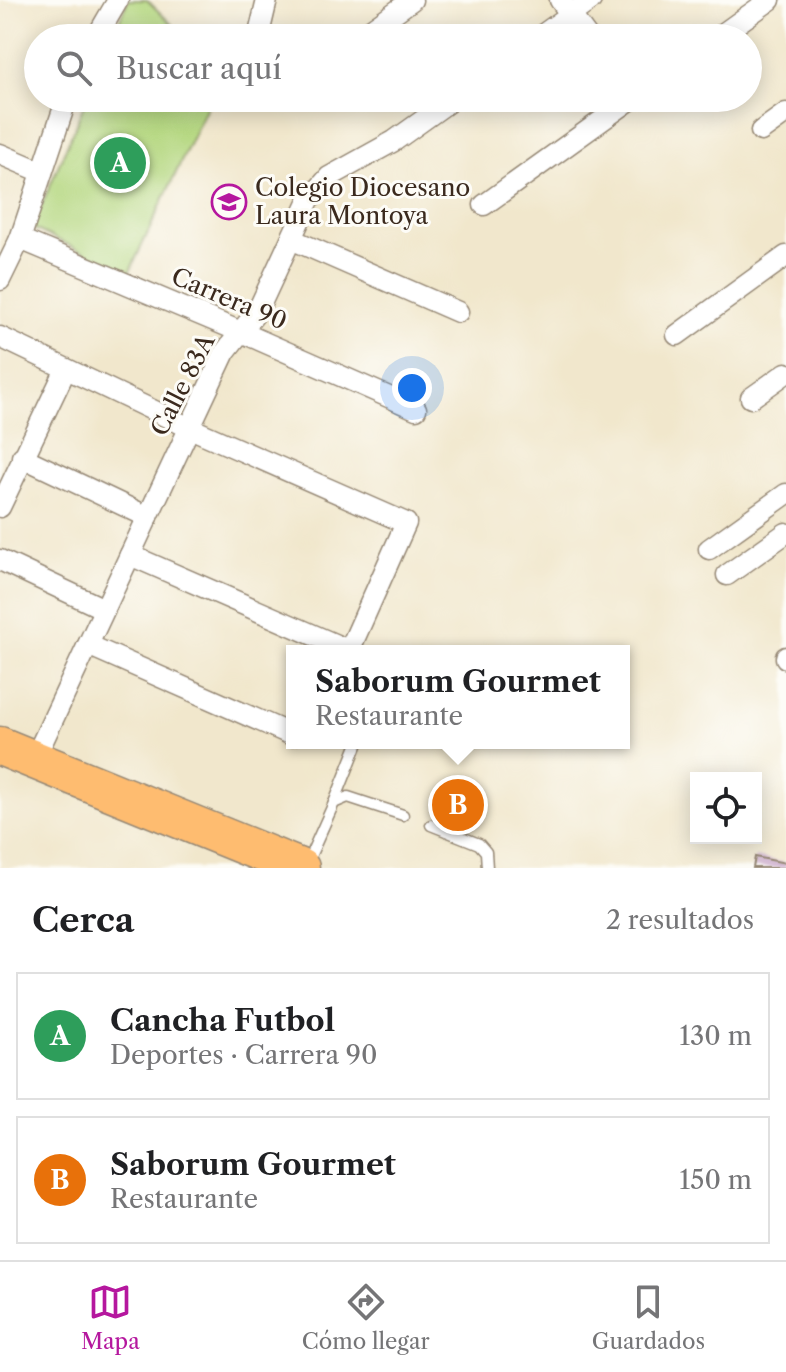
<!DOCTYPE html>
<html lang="es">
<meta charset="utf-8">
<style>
body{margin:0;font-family:"Libre Caslon Text",serif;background:#f2f2f2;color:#202124}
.controls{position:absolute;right:24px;bottom:24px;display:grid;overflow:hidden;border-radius:0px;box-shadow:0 4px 20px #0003}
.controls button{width:72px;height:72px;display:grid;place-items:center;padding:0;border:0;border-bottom:2px solid #e0e0e0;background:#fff;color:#202124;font:40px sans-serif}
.you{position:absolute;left:412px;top:388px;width:28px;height:28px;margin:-20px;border:6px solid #fff;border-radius:50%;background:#1a73e8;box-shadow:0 0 0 12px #1a73e833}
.badge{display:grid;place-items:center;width:52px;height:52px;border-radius:50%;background:#b5179e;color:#fff;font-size:26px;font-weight:700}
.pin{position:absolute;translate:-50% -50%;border:4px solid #fff;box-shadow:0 2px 8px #0006}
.popup{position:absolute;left:286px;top:645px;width:344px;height:104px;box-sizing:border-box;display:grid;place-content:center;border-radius:0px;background:#fff;filter:drop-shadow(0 2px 6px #0005);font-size:26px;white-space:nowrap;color:#757577}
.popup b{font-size:30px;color:#202124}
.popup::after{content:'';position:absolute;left:50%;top:100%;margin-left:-16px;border:16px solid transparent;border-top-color:#fff}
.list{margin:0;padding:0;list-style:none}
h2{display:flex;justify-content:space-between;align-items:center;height:104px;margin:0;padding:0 32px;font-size:34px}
h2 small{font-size:26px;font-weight:400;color:#757577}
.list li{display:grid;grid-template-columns:52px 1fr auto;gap:24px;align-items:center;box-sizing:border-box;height:128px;margin:0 16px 16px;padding:0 16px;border:2px solid #e0e0e0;border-radius:0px}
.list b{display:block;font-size:30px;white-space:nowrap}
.list p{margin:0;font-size:26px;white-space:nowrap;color:#757577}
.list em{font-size:26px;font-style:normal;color:#757577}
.icon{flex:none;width:44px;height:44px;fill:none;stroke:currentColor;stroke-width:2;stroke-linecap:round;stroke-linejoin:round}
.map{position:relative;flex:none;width:786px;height:868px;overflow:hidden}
.search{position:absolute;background:#fff;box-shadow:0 4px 20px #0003;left:24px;right:24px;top:24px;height:88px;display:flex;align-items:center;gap:20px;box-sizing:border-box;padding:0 28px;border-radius:44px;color:#757577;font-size:30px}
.sheet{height:392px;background:#fff}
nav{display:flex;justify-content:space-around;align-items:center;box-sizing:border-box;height:112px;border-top:2px solid #e0e0e0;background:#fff;font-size:22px;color:#757577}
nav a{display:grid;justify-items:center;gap:4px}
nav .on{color:#b5179e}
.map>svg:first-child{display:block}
</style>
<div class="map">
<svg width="786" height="868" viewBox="0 0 786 868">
<rect width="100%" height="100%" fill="#fdfcf7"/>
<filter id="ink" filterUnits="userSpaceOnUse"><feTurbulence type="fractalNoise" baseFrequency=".0125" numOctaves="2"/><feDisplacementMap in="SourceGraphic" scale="16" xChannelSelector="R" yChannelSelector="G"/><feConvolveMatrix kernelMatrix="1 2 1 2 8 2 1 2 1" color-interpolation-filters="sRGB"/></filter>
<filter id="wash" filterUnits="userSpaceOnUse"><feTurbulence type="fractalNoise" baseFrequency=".006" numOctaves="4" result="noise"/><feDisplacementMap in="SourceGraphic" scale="32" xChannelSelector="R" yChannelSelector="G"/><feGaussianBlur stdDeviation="1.8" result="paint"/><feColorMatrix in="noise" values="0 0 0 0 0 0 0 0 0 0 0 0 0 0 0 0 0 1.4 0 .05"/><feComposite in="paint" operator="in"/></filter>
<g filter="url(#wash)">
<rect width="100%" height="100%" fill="#f1e7cc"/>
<g fill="#b4d77f" stroke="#78804e" stroke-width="2">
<path d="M128,0H147L186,38H112Z"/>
<path d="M87,98H211L129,273L32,228Z"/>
</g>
<g id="blocks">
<path fill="#c6a3c7" d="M755,857L786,863V868H753Z"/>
</g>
</g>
<g filter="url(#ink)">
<use href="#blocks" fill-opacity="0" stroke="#968875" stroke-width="2"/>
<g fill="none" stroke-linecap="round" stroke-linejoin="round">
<g stroke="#968875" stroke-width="13">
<g id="lane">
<path d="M334,803L358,743"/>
<path d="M431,825L479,844L486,852L487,868"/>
<path d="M307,863L334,803L348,797L403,815"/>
</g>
</g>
<g stroke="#968875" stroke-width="23">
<g id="street">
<path d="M560,0L588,38"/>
<path d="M96,38L118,0"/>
<path d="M258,38L267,0"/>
<path d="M359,38L412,0"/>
<path d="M538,38L591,0"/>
<path d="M717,38L770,0"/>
<path d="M761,131L786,113"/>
<path d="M0,154L42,172"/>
<path d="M484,205L633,98"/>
<path d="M20,239L241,332L416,409"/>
<path d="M291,239L458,312"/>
<path d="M0,280L20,239L67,98"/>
<path d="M677,335L786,256"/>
<path d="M0,337L190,428L406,523L349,651"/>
<path d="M751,398L786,373"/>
<path d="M22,457L148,517"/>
<path d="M0,507L66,369"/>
<path d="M709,549L786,494"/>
<path d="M130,555L350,651"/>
<path d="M0,560L104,609"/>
<path d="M727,575L786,533"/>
<path d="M88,645L292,735"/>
<path d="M786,658V657"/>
<path d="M34,760L225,352L258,310L309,200L329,177L394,141L454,98"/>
</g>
</g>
<g stroke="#968875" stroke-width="41">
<path id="highway" d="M0,746L300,868"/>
</g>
<use href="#lane" stroke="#fff" stroke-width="10"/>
<use href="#street" stroke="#fff" stroke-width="20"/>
<use href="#highway" stroke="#febc70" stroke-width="38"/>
</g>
</g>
<defs>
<g id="school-ring" transform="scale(1.8)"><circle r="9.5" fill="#fdfcf7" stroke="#b5179e" stroke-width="1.5"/><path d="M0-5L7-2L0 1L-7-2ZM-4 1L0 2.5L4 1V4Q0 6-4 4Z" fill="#b5179e"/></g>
</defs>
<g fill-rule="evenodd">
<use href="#school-ring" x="229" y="202"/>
</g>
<g text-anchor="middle" stroke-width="6" stroke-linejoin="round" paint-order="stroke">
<g font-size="24" fill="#3b2a1e" stroke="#fdfcf7" text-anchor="start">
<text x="255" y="196">Colegio Diocesano<tspan x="255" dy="28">Laura Montoya</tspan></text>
</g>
<g font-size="24" fill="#3b2a1e" stroke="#fdfcf7">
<text transform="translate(229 299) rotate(23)" y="8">Carrera 90</text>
<text transform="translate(183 385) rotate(-63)" y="8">Calle 83A</text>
</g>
</g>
</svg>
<div class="controls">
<button><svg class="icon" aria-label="locate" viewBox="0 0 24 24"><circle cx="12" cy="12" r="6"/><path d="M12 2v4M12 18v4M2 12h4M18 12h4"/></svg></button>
</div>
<div class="you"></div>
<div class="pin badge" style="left:120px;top:163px;background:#2e9e5b">A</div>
<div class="pin badge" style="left:458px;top:805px;background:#e8710a">B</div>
<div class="popup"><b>Saborum Gourmet</b>Restaurante</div>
<div class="search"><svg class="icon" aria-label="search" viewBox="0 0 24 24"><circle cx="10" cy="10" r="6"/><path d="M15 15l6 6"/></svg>Buscar aquí</div>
</div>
<section class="sheet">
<h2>Cerca<small>2 resultados</small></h2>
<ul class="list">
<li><span class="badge" style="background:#2e9e5b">A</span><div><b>Cancha Futbol</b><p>Deportes · Carrera 90</p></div><em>130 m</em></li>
<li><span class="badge" style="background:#e8710a">B</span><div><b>Saborum Gourmet</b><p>Restaurante</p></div><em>150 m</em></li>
</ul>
</section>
<nav>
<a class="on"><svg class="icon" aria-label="map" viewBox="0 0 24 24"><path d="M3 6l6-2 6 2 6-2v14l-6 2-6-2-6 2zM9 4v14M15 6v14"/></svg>Mapa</a>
<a><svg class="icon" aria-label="directions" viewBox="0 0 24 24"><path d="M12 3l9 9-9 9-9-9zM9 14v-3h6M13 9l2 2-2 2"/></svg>Cómo llegar</a>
<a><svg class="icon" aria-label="saved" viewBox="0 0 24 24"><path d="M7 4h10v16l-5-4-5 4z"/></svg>Guardados</a>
</nav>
